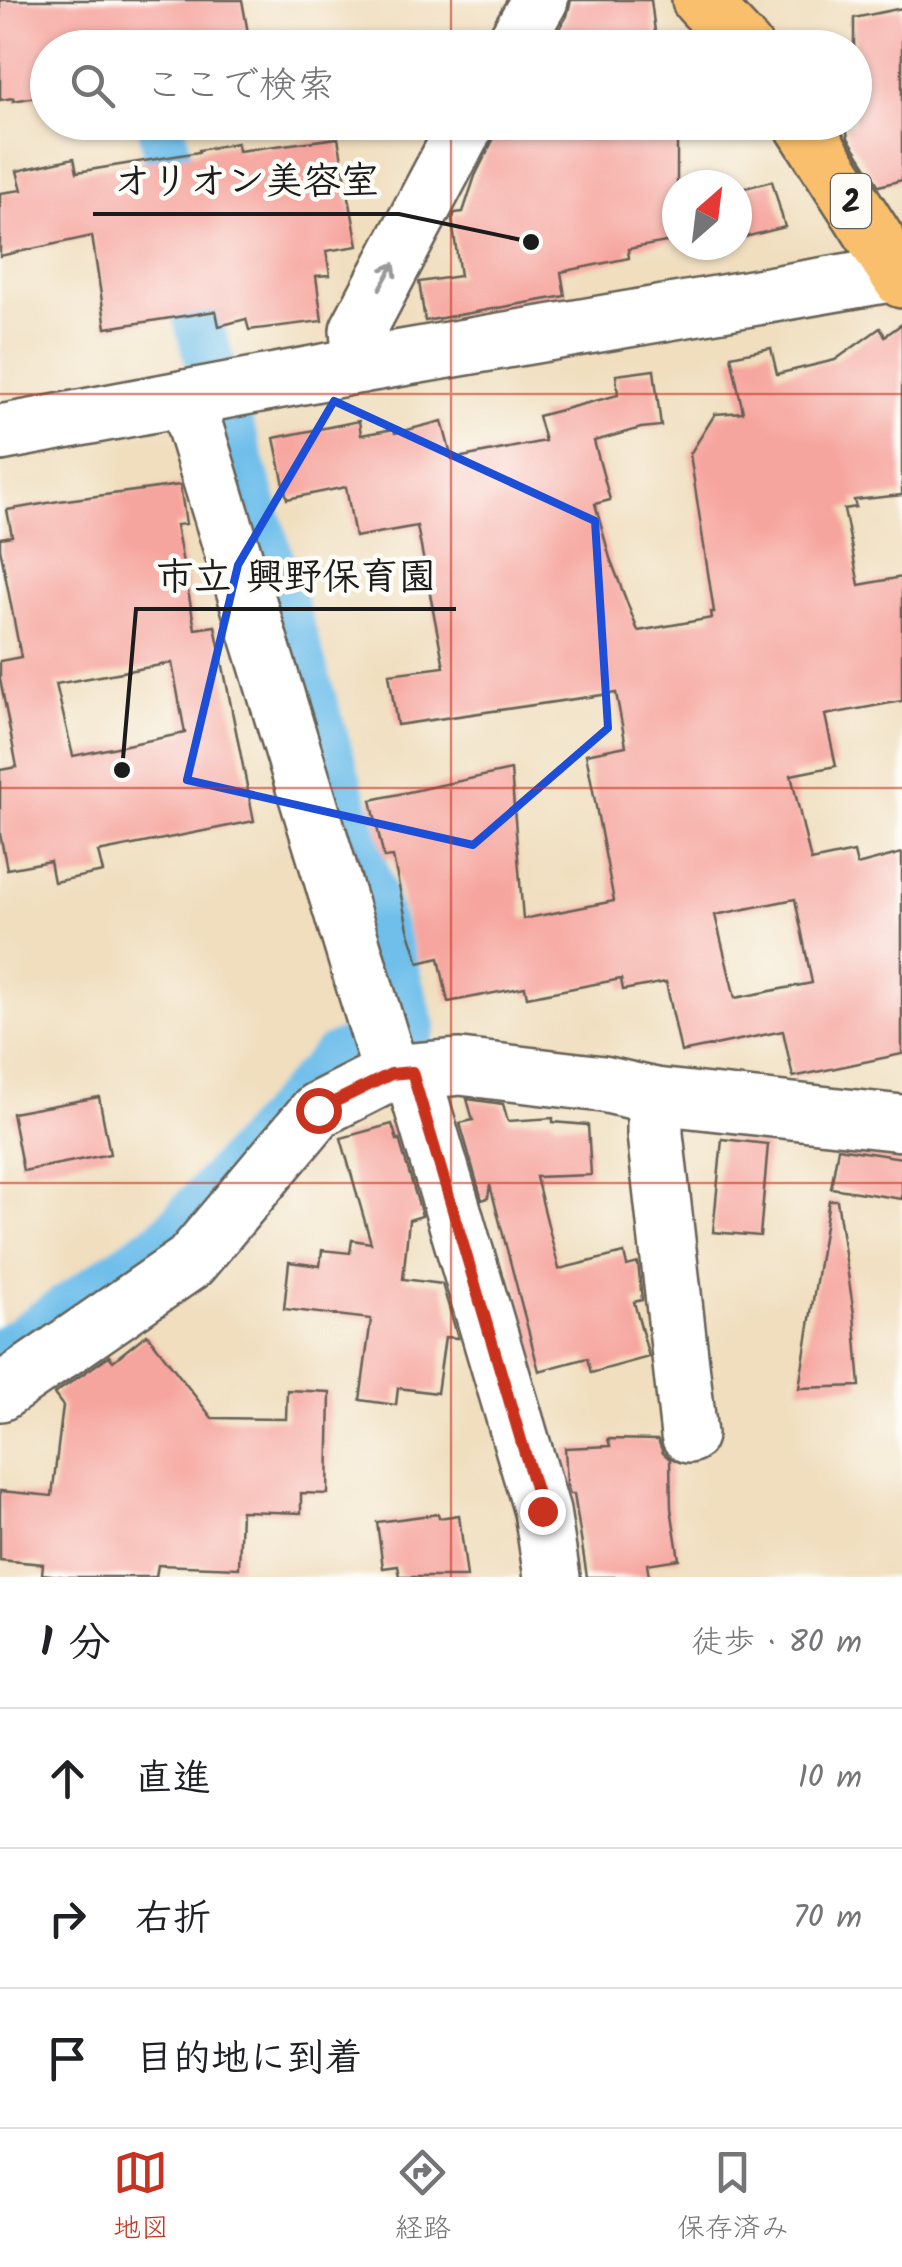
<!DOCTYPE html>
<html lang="ja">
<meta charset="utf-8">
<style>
body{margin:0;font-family:Kalam,"Klee One",sans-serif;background:#f2f2f2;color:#202124}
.compass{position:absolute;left:662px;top:170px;width:90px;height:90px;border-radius:50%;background:#fff;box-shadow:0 2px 8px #0004;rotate:28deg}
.stop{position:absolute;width:30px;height:30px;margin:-22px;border:8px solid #c8321e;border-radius:50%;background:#fff}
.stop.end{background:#c8321e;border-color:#fff;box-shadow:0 2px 10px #0008}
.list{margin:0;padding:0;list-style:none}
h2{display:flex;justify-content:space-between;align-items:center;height:130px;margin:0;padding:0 40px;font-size:42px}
h2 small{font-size:32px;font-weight:400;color:#757577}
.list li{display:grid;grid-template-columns:65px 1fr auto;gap:30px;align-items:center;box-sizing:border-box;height:140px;padding:0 40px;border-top:2px solid #e0e0e0}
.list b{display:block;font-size:38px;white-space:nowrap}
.list em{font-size:32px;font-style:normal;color:#757577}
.icon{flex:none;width:55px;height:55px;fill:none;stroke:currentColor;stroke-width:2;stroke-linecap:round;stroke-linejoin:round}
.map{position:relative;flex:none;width:902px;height:1577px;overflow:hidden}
.search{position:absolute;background:#fff;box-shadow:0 2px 8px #0004;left:30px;right:30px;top:30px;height:110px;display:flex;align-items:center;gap:25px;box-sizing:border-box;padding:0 35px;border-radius:55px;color:#757577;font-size:38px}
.sheet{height:550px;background:#fff}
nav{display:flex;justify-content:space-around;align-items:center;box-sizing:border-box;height:140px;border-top:2px solid #e0e0e0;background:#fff;font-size:28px;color:#757577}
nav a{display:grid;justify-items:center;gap:5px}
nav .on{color:#c8321e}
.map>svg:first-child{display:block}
</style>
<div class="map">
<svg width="902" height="1577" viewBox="0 0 902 1577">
<rect width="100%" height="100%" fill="#fdfcf7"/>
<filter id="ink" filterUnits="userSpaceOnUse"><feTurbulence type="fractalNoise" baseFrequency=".01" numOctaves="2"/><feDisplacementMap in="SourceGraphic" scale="20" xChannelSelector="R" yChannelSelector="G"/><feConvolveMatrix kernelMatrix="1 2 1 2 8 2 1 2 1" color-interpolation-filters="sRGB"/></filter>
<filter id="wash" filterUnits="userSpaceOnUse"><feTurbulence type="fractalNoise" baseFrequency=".0048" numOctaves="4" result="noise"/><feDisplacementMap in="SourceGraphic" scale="40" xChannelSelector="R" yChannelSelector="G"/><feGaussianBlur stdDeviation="2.25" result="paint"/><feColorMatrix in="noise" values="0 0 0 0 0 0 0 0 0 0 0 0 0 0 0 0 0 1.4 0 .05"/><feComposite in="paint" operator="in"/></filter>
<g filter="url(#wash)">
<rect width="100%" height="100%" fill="#f0debe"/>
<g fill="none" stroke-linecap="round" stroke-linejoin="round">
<path stroke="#70bfeb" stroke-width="48" d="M0,1354L168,1239L335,1057L412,1027L198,322L161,122"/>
</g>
<g id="blocks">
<g fill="#f6a59e" fill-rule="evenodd">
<path d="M0,0H242L248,33L163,48H48V95L13,101V98L0,100Z"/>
<path d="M571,0H651L657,48H552V42L567,16Z"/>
<path d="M902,8V180L879,186L848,138L846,128L854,125V18Z"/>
<path d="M538,122H677V240L628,249L629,258L561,272L565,296L425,321L419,282L460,276L452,220L455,213L463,212L475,176L496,134Z"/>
<path d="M338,138L358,246L326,251L330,275L316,276L322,321L249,330L246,319L219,326L216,311L106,328L92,236L0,256V193L22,190L17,171L74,158L77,172L199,152V150L237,143L238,151Z"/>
<path d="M772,181L785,227L741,238L737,224V190Z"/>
<path d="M902,324V495L854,500L856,507L844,509L859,585L902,577V701L825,715L836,766L791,775L811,861L854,852L857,865L902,853V1054L793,1077L783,1031L681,1052L666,982L623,990L621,979L527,997L525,987L448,1002L439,958L419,963L408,929L393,857L384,858L371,800L511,770L523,919L614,901L586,754L626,746L616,693L397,725L389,674L444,667L417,526L355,537L346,487L287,499L274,438L359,421L361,435L394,429L395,433L442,421L452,459L545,441L538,416L618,395L616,375L654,370L661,426L641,428L594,441L610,500L595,504L610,558L638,631L712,618L711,612H714L690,454L715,414L743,412L731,356L771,348L777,374L835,360L880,328L885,336ZM795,899L812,983L735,998L715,915Z"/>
<path d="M180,485L186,524L176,525L195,629L215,626L254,821L98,852L103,872L54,882L50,861L7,869L0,834V770L17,767L0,679V661L21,657L0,548V538L12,536L7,510L59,501ZM172,663L185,733L73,756L56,684Z"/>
<path d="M99,1097L110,1154L23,1171L12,1113Z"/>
<path d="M467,1099L503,1104L508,1121L553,1118V1122L588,1125L591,1175L536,1177L559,1269L624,1253L627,1266L638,1263L642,1300L634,1302L649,1357L591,1373L587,1358L539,1371L490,1185L488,1198L482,1200L460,1123L473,1120Z"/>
<path d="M392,1124L397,1140L399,1139L422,1216L409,1220L403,1279L442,1284L458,1338L445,1337L437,1393L398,1388L396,1405L360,1400L371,1319L284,1309L289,1262L320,1266L322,1250L350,1253L352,1240L371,1243L341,1138Z"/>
<path d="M722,1139L768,1144L760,1236L713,1232Z"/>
<path d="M838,1148L902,1158V1199L831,1188Z"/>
<path d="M829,1200H837L854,1314L860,1386L799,1388Z"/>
<path d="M147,1334L212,1418L286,1419L287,1390L330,1392L328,1494L301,1493V1513L241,1511L239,1568L158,1565L156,1577H68L42,1574L43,1564L0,1560V1491L52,1496L63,1406L54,1394L109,1356L113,1361Z"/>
<path d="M608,1439L658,1440L663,1453L670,1459L671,1508L679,1559L647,1564L649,1577H587L574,1494H570L567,1485L565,1448L610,1446Z"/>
<path d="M438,1514L439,1518L459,1515L467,1577H400L398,1566L383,1568L377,1522Z"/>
</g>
</g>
</g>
<g filter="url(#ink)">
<use href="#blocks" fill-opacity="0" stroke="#666055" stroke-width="2.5"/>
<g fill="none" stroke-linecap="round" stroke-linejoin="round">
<g stroke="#666055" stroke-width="60">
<g id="minor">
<path d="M512,48L540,0"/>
<path d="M361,365L358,330L468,122"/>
<path d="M186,398L391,1073"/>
<path d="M0,433L361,365L902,272"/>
<path d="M412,1072L542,1511L552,1577"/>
<path d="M655,1096V1134L689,1435"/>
<path d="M0,1393L190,1262L318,1110L391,1073L460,1067L603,1084L655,1096L902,1123"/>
</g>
</g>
<g stroke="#666055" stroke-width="60">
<g id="major">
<path d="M700,0L745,48"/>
<path d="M801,122L902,280"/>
</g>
</g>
<use href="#minor" stroke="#fff" stroke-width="55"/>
<use href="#major" stroke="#f9bf6c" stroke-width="55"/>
</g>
<defs><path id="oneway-shaft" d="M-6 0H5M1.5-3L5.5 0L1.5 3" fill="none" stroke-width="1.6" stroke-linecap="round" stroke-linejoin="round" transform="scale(2.5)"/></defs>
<use stroke="#999" href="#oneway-shaft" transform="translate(387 276) rotate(-61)"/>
</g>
<g fill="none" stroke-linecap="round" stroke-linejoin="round" filter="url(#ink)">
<path stroke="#c8321e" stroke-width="12" d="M318,1110L391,1074L412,1072L542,1511"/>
</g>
<path fill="none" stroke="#1d4ed8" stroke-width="8" stroke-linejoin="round" d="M334,401L595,521L608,728L473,845L187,780L238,565Z"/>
<path fill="none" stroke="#c8321e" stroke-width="2.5" stroke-opacity="0.55" d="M451,0V48M451,122V1577M0,394H902M0,788H902M0,1183H902"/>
<g text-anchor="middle" stroke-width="9" stroke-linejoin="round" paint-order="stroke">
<rect fill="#fdfcf7" stroke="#605f5e" stroke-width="2.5" x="831" y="174" width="40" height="54" rx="8"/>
<g font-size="32" font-weight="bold" fill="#1c1c1c">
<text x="851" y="212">2</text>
</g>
</g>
<path fill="none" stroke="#1c1c1c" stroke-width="4" d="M531 242L399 214H93M122 770L136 609H456"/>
<g fill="#1c1c1c" stroke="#fdfcf7" stroke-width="4">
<circle cx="531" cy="242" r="10"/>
<circle cx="122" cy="770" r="10"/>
</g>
<g font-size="38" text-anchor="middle" font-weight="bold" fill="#1c1c1c" stroke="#fdfcf7" stroke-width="9" stroke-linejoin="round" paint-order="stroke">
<text x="246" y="193">オリオン美容室</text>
<text x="296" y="589">市立 興野保育園</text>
</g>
</svg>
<svg class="compass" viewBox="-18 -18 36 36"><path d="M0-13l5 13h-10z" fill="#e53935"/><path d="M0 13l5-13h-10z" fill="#757577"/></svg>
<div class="stop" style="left:318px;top:1110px"></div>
<div class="stop end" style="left:542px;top:1511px"></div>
<div class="search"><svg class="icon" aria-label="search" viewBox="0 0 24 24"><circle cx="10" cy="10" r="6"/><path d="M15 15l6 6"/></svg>ここで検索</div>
</div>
<section class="sheet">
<h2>1 分<small>徒歩 · 80 m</small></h2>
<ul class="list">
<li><svg class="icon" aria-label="ahead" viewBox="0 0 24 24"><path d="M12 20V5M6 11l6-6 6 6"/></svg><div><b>直進</b></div><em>10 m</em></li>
<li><svg class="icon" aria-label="right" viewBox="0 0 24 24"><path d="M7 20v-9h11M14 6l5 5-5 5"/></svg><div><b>右折</b></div><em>70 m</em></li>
<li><svg class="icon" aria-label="arrive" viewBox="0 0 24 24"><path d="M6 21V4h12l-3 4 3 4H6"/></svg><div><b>目的地に到着</b></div></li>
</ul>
</section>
<nav>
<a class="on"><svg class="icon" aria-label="map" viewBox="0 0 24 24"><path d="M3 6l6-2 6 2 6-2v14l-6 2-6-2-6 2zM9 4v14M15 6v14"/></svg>地図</a>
<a><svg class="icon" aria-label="directions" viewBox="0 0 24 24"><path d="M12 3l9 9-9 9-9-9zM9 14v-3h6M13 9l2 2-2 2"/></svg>経路</a>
<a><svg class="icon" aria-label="saved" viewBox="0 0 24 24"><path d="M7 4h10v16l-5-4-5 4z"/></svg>保存済み</a>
</nav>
